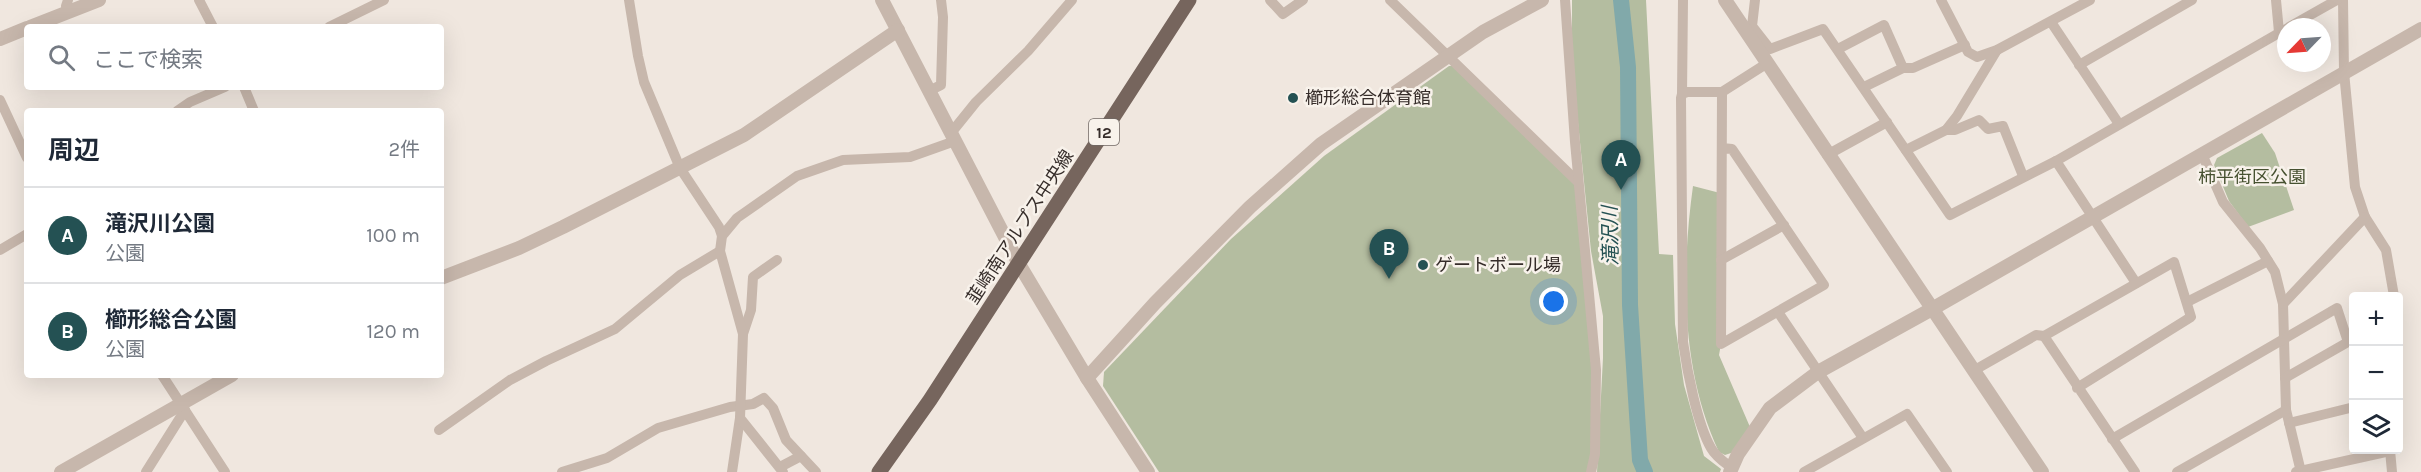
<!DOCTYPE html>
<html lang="ja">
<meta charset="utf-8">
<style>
body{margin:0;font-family:Karla,"Noto Sans JP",sans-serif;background:#f6f6f7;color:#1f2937}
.controls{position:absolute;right:18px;bottom:18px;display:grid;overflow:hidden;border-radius:6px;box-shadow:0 6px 24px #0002}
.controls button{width:54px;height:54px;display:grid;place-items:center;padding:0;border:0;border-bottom:2px solid #e0e1e3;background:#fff;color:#1f2937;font:30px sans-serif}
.compass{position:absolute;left:2277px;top:18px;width:54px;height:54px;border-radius:50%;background:#fff;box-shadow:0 6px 24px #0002;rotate:245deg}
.you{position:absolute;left:1554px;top:302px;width:21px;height:21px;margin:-15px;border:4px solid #fff;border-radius:50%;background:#1a73e8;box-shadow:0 0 0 9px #1a73e833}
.badge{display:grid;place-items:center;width:39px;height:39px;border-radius:50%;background:#245153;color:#fff;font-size:20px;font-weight:700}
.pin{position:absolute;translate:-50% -50px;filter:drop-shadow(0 2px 3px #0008)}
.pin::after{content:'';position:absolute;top:32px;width:21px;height:18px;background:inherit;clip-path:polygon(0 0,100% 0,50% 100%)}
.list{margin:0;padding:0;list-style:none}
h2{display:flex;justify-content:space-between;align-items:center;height:78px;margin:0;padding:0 24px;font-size:26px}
h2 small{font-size:20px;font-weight:400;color:#747a83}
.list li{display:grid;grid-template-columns:39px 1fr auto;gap:18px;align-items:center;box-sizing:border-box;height:96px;padding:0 24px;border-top:2px solid #e0e1e3}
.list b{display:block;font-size:22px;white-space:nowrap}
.list p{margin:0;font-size:20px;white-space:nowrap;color:#747a83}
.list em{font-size:20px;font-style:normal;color:#747a83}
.icon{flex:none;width:33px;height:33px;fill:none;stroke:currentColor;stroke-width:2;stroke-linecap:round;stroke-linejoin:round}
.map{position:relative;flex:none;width:2421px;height:472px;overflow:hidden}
.search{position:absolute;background:#fff;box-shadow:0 6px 24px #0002;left:24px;top:24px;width:420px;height:66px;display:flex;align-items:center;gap:15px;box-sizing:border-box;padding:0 21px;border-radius:6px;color:#747a83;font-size:22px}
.panel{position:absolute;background:#fff;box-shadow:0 6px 24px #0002;left:24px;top:108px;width:420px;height:270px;border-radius:6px}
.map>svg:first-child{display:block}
</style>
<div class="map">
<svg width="2421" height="472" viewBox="0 0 2421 472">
<rect width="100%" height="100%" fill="#f0e7df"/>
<g fill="#b4bda0">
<path d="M1572,0H1646L1659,254L1673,255L1675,324L1684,385L1704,456L1721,469L1720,472H1597L1603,358V316L1591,251L1572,63Z"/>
<path d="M1449,66H1454L1576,186L1593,386L1591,464L1587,472H1159L1103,386L1104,372L1231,239L1324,156Z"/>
<path d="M2262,133L2275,153L2294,210L2248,227L2229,201L2214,165L2217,158Z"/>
<path d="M1693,186L1720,193L1721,344L1719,355L1750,427L1734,452L1725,455L1719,452C1681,371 1681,273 1693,186Z"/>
</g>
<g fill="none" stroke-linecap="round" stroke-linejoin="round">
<path stroke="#81a9aa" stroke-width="16" d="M1621,0L1628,67L1630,305L1640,460L1645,472"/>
<g stroke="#c7b7ac" stroke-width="10">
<path d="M199,0L213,27"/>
<path d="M629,0L638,56L644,82L680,168L719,227L722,236"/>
<path d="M1270,0L1283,14L1303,0"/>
<path d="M1390,0L1578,182"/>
<path d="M1565,0L1575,142L1596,370L1595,454L1591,472"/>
<path d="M1755,0L1752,26L1770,49L1823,29L1950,215L2056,161L2286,29"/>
<path d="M1941,0L1968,52L1977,57L1997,50L2090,0"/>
<path d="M2276,0L2279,32"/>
<path d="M2343,0L2344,72L2355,187L2365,217L2386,250L2394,296"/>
<path d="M67,12L66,6L68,0"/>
<path d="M2051,22L2119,124"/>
<path d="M329,27L384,0"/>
<path d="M2289,27L2337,0"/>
<path d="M1838,49L1884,25L1903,68L1864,87"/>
<path d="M2079,65L2192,0"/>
<path d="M1903,68H1913L1965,45"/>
<path d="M244,87L254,111"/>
<path d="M929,91L941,85L943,17L941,0"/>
<path d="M1722,92L1721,344L1824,285L1732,149L1722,148"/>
<path d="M1682,94L1683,0"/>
<path d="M0,100L27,158"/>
<path d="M177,111L190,102L225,87"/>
<path d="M1946,130H1955L1979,120L1988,129L2003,126L2023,176"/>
<path d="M951,133L976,102L1028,51L1072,0"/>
<path d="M1906,150L1946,130L1957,116L1997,50"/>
<path d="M2202,154L2223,202L2260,248L2275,272L2283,304L2286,410L2301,472"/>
<path d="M1827,155L1887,122"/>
<path d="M2056,161L2136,283"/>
<path d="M0,250L27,234"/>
<path d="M1721,260L1784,225"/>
<path d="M2187,302L2268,261"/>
<path d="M2283,304L2365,217"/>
<path d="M1778,312L1863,438"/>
<path d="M2398,319V322"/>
<path d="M743,334L751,310L753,277L777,260"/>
<path d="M1973,371L2036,335L2044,336"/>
<path d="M162,375L225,472"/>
<path d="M2077,388L2191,317L2174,262L2044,336L2135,472"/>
<path d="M2289,423L2354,407"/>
<path d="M439,430L510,380L546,361L615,329L680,275L720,251"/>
<path d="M2112,439L2337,308L2348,342L2285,378"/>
<path d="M2390,450L2392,472"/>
<path d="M780,467L801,456"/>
<path d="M1732,468C1724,462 1716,457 1711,448C1697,424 1687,370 1683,342L1681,98L1682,94L1687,92H1722L1766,64"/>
<path d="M146,472L185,410"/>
<path d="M562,472L607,458L658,428L730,407L753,404L764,398L773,408L786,440L816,472"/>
<path d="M732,472L740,418"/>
<path d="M783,472L740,418L743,334L720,251L722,236L737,218L797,176L843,160L910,157L955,141"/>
<path d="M1804,472L1907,414L1947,472"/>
<path d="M2177,472L2286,410"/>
<path d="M2296,472L2390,451"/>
</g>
<g stroke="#c7b7ac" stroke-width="14">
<path d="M882,0L1019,264L1087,378L1148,472"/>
<path d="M1725,0L2042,472"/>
<path d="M30,27L99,0"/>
<path d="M0,39L27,28"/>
<path d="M441,278L519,248L563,227L744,135L898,30"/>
<path d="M1087,378L1155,303L1250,207L1321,144L1483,32L1542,0"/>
<path d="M61,472L232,375"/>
<path d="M1730,472L1738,454L1770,408L1818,372L1932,309L2421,29"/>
</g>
<path stroke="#76655d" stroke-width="15" d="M879,472L930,400L1189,0"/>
</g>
<g fill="#245153" stroke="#f8f2eb" stroke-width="2">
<circle cx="1293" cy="98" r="6"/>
<circle cx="1423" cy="265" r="6"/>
</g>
<g text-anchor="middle" stroke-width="5" stroke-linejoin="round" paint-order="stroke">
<rect fill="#f8f2eb" stroke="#706864" stroke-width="1.5" x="1089" y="119" width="30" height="26" rx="4.5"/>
<g font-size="16" font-weight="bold" fill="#362d2a">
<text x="1104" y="138">12</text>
</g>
<g font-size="18" fill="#362d2a" stroke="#f8f2eb" text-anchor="start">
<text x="1305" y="104">櫛形総合体育館</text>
<text x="1435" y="271">ゲートボール場</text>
</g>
<g font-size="18" fill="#465130" stroke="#f8f2eb">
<text x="2252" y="183">柿平街区公園</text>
</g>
<g font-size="18" fill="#362d2a" stroke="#f8f2eb">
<text transform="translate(1020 227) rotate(-57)" y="6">韮崎南アルプス中央線</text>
</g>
<g font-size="20" font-style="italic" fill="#245153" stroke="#f8f2eb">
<text transform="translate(1610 236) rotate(-91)" y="7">滝沢川</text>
</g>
</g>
</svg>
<div class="controls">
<button>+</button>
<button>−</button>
<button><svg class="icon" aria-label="layers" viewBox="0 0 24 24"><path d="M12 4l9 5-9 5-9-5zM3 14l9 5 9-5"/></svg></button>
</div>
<svg class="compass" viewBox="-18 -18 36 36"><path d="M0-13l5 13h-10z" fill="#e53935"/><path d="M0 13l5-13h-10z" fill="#747a83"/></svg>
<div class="you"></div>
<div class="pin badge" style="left:1621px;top:190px">A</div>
<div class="pin badge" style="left:1389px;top:279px">B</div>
<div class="search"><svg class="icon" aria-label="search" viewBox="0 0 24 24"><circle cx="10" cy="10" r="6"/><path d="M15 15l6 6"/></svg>ここで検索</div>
<section class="panel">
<h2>周辺<small>2件</small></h2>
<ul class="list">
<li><span class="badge">A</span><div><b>滝沢川公園</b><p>公園</p></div><em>100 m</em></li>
<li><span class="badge">B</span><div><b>櫛形総合公園</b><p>公園</p></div><em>120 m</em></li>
</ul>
</section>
</div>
